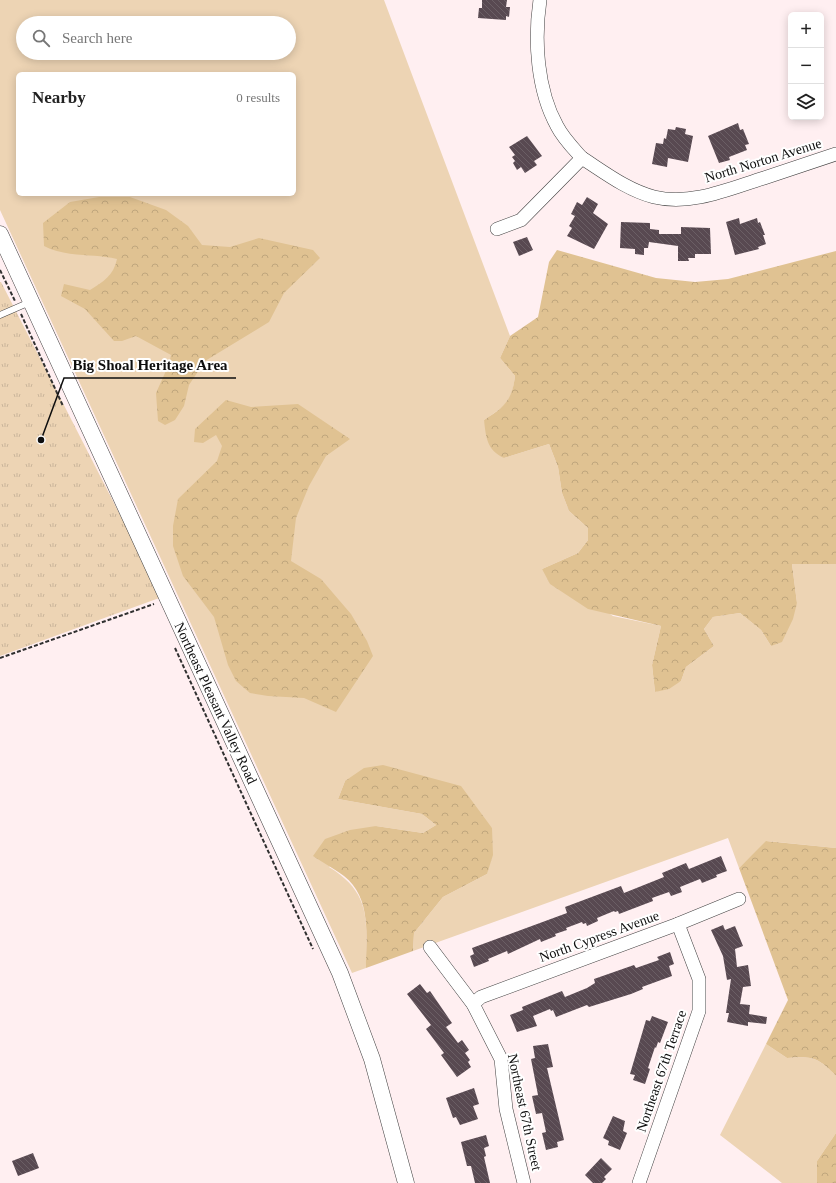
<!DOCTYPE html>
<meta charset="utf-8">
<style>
body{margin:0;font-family:Georgia,serif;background:#f6f6f6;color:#222}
.controls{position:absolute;right:12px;top:12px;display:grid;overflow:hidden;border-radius:6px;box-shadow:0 2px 10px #0003}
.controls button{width:36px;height:36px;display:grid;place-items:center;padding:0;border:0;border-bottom:1px solid #e0e0e0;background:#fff;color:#222;font:20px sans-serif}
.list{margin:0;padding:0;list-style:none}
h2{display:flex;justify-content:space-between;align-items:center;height:52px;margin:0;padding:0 16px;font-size:17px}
h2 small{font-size:13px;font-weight:400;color:#767676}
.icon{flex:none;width:22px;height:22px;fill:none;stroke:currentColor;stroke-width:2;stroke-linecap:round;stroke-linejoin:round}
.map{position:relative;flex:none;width:836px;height:1183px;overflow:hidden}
.search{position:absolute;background:#fff;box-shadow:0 2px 10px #0003;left:16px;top:16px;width:280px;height:44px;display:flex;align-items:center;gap:10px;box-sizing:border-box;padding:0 14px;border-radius:22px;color:#767676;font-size:15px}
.panel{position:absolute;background:#fff;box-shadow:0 2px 10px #0003;left:16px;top:72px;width:280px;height:124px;border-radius:6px}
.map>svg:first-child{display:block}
</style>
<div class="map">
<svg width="836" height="1183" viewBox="0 0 836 1183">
<defs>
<pattern id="forest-crowns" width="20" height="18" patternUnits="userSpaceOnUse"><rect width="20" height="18" fill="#e0c292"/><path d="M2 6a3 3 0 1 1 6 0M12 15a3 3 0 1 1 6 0" fill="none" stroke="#bfa67d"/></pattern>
<pattern id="park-tufts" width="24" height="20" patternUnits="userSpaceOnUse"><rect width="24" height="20" fill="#edd4b4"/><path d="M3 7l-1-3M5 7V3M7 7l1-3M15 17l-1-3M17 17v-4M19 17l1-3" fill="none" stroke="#cab59a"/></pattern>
<pattern id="building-back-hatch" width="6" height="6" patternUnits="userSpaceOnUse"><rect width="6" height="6" fill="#584951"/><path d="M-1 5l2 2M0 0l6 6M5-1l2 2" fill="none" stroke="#6b5f65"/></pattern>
</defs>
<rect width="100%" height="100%" fill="#ffeff1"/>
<g fill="#edd4b4" fill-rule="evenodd">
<path d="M0,0H384L510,336L500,358L515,376C512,402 505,406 484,420L504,458L549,444L558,467L562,493L569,511L588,528V540L578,553L542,569L613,616L661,626L652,665L655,692L681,681L686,667L714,646L704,629L713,617L740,613L761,630L771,646L797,603L792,564H836V848L767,841L739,868L728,838L413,951L414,933L443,897L487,874L492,828L345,781L338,799L422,814L436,825L423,833L376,826L329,867C373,894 366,922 366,968L352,973L0,210ZM23,23H289V53H23ZM18,74H294V194H18Z"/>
<path d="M766,1044L787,1058C812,1056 818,1057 836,1076V1133L817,1161V1183H782L720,1135Z"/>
</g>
<g fill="url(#forest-crowns)">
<path d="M99,197H130L166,210L188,226L202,245L230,247L259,238L313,250L320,258L284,293L269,322L205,361L189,385L184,406L175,420L165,425L158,421L156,393L169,364L171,355L136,336L122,341H114L85,309L61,296L64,284L90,290C103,282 114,275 117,259C92,253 67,258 44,246L43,223L70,202Z"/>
<path d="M557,250L656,278L695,282L728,279L836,251V564H792L797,603L793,619L782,642L771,646L761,630L740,613L713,617L704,629L714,646L686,667L681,681L669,689L655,692L652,665L661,626L588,609L550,584L542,569L578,553L588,540V528L569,511L562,493L558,467L549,444L504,458C487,450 486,438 484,420C504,407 512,401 515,376L500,358L510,336L538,317L549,262Z"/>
<path d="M226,400L251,407L298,404L350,439L326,456L309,486L296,518L291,561L321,579L351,614L367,641L373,656L336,712L304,698L268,696L250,693L236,681L228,665L214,617L183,576L173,546V526L178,499L217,461L222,446L216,435L203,443L194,442L195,429Z"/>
<path d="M383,765L461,786L492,828L493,855L487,874L443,897L414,933L413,951L366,968C366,937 372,898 344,876C335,869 323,863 313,856L325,839L350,830L376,826L423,833L436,825L422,814L338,799L345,781L364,768Z"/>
<path d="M766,841L836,848V1076C818,1057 812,1056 787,1058L766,1044L788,1000L739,868Z"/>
<path d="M836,1133V1183H817V1161Z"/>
</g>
<path fill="url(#park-tufts)" d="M0,282H1L162,597L0,656Z"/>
<g fill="url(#building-back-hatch)">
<path d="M482,0H507L506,7H510L509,17L506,16V20L478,18L479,8H482Z"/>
<path d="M738,123L740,130L743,129L749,144L745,145L747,150L729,157L730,160L719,163L708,136Z"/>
<path d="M676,127L686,129L685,134L693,136L688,162L668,158L667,167L652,164L656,143L663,144L664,138L666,139L668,129L675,130Z"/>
<path d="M527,136L542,156L534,161L537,165L525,173L521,167L517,170L513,163L515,161L512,157L515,155L509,147Z"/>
<path d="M587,197L598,204L593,213L608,224L594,249L567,236L572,228L569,226L575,216L571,214L577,202L582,205Z"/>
<path d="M739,218L740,224L757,218L758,223L760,222L765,235H763L766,244L758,247L759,249L735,255L726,222Z"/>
<path d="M621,222L650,223V229L659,230V234H681V227L710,228L711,254H695V258H688L689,261H678V246L649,242L648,248H644V255L635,254V249L620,248Z"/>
<path d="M527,237L533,250L519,256L513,242Z"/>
<path d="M721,856L727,871L716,875L717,877L702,883L700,879L680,887L682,892L671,896L669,892L652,898L653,901L619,914L618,911L615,912L614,911L597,918L598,921L587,926L586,923L583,924L582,922L566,928L567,930L555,934L556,936L541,942L540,939L508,954L507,951L488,959L489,961L474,967L470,956L474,954L472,948L567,913L565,907L621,886L624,893L664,877L662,873L686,863L689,869Z"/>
<path d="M723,925L725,930L735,926L743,946L735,949L737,967L748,965L751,986L743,987L740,1004L750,1005L749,1014L767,1017L766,1024L748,1022V1026L727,1022L729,1013H726L731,979L727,980L723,956L711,930Z"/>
<path d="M670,952L674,964L669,966L672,976L642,987L643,989L631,994L589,1007L587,1005L556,1017L553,1010L551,1011L550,1009L533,1016L537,1026L517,1032L510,1015L523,1010L522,1007L562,991L565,997L587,988L595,983L594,979L634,965L636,968L659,960L657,957Z"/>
<path d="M420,984L427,993L430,991L452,1023L446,1027L458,1043L462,1040L469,1050L465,1053L470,1060L468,1062L471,1067L457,1077L441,1055L444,1053L426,1029L431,1025L407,994Z"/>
<path d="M652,1016L668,1022L660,1043L658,1042L656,1048L655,1047L648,1068L650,1069L645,1084L633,1080L635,1075L630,1074L646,1020L650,1021Z"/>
<path d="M548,1044L553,1067L547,1068L564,1140L557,1142L558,1147L546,1150L542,1133L546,1132L542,1113L536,1114L532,1096L538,1095L531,1059L535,1058L533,1046Z"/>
<path d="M474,1088L479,1104L473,1106L478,1119L460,1125L456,1117L453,1118L446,1098Z"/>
<path d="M613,1116L625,1121L623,1131L627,1133L620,1150L608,1145L609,1141L603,1138Z"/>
<path d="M486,1135L489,1146L484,1148L486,1156L484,1157L490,1183H475L471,1166H467L461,1142Z"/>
<path d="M33,1153L39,1168L18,1176L12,1161Z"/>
<path d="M601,1158L612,1169L604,1177L606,1179L602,1183H593L585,1175Z"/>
</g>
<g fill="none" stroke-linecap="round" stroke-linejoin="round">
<g stroke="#414141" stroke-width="7">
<path id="service" d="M0,315L30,302"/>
</g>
<g stroke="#414141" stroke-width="14">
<g id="minor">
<path d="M540,0C534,40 537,90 557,126C563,138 573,148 582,158"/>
<path d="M497,229L521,220L582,158C604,172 627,190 654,197C691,206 729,189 764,178C788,170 812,162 836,154"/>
<path d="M430,947L473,1004L501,1059L506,1109L524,1183"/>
<path d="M473,1004L481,997L678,924L739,899"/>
<path d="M639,1183L699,1011V979L678,924"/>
</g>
</g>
<g stroke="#414141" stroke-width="17">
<path id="tertiary" d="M0,234L340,973L372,1059L406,1183"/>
</g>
<g stroke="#303030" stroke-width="2" stroke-dasharray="4 2" stroke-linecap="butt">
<path d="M0,270L15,301"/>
<path d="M21,314L63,406"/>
<path d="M175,648L313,949"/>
<path d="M0,658L154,604"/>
</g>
<use href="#service" stroke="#fff" stroke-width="6"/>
<use href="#minor" stroke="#fff" stroke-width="13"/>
<use href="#tertiary" stroke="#fff" stroke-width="16"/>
</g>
<g text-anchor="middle" stroke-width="4" stroke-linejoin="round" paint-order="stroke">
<g font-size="14" fill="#0e0e0e" stroke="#fff">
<text transform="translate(763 160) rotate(-17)" y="5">North Norton Avenue</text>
<text transform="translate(216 703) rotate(65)" y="5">Northeast Pleasant Valley Road</text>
<text transform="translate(599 936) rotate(-20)" y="5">North Cypress Avenue</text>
<text transform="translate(661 1071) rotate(-71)" y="5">Northeast 67th Terrace</text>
<text transform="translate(525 1112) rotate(78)" y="5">Northeast 67th Street</text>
</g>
</g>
<path fill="none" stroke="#0e0e0e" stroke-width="1.5" d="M41 440L64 378H236"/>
<circle fill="#0e0e0e" stroke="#fff" stroke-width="1.5" cx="41" cy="440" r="4"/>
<g font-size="15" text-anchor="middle" font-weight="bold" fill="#0e0e0e" stroke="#fff" stroke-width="4" stroke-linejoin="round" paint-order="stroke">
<text x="150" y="370">Big Shoal Heritage Area</text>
</g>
</svg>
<div class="controls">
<button>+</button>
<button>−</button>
<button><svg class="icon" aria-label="layers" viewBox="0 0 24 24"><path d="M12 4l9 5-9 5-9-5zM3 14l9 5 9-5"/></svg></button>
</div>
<div class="search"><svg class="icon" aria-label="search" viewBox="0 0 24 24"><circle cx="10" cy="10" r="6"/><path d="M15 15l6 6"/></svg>Search here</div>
<section class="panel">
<h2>Nearby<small>0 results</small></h2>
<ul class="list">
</ul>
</section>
</div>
